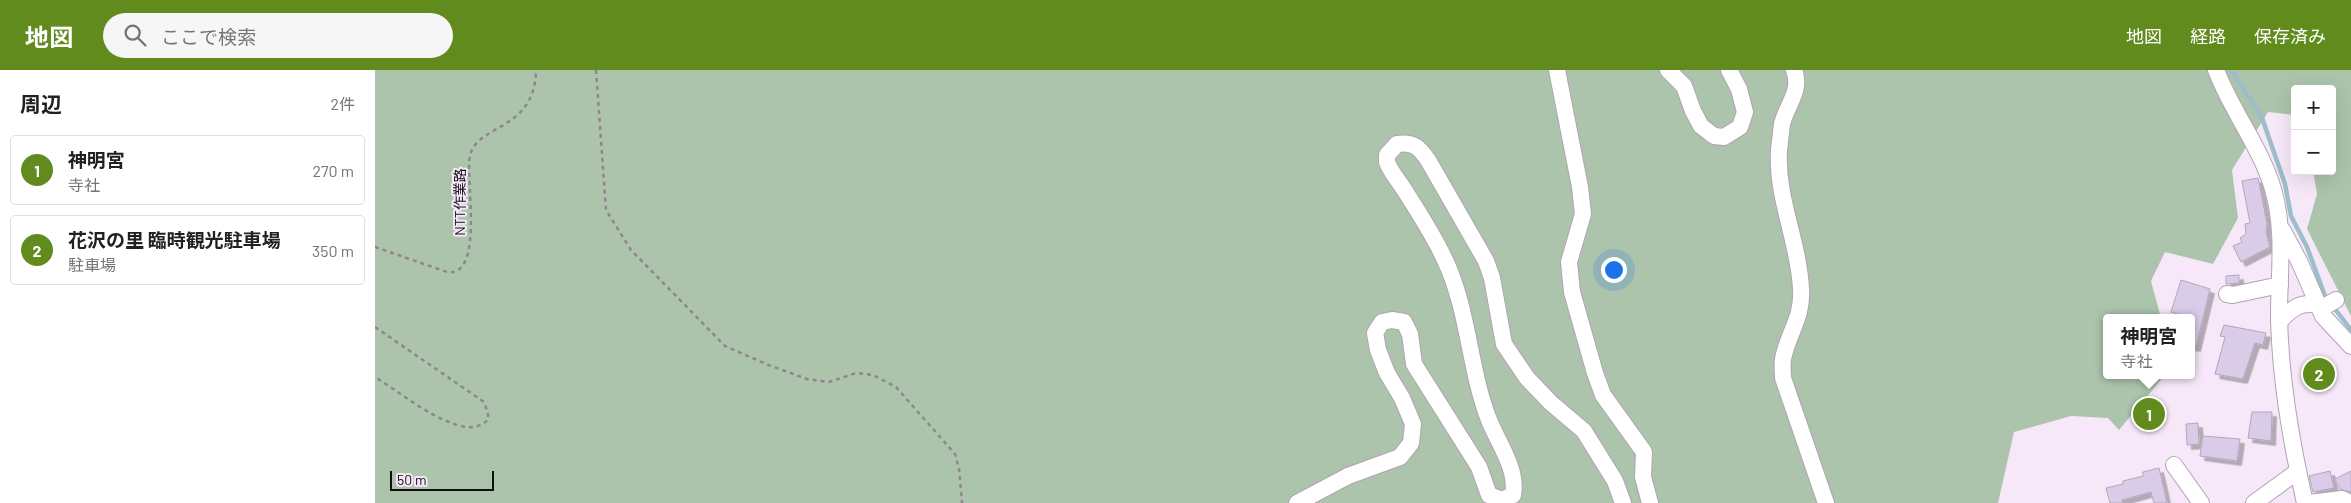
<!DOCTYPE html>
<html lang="ja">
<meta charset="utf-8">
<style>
body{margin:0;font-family:Barlow,"Noto Sans JP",sans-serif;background:#f6f6f6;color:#202124}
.controls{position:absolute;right:15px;top:15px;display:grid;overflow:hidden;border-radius:5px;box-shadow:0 5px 20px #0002}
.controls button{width:45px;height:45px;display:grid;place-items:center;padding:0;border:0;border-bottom:1px solid #e0e0e0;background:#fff;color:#202124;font:25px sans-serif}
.scale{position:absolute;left:15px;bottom:12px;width:104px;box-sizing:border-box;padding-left:5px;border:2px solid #120e13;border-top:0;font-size:14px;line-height:18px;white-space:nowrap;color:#120e13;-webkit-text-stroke:4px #f6e8f8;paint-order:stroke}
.you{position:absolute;left:1238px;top:199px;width:18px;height:18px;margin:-12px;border:4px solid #fff;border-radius:50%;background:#1a73e8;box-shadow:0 0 0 8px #1a73e833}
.badge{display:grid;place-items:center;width:32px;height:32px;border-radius:50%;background:#618c1d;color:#fff;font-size:16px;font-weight:700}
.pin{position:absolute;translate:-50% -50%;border:2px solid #fff;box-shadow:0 1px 5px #0006}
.popup{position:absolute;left:1728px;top:244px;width:92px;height:65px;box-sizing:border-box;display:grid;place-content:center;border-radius:5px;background:#fff;filter:drop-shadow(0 1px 4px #0005);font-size:16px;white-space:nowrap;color:#757577}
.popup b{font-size:19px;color:#202124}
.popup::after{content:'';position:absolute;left:50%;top:100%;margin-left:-10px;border:10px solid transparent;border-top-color:#fff}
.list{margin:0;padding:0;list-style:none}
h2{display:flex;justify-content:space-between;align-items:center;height:65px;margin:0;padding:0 20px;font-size:21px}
h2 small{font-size:16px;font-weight:400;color:#757577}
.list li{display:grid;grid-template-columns:32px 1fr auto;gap:15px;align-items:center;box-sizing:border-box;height:70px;margin:0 10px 10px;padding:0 10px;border:1px solid #e0e0e0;border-radius:5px}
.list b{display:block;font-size:19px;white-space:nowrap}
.list p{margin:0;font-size:16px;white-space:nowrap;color:#757577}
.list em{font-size:16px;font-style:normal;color:#757577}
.icon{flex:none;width:28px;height:28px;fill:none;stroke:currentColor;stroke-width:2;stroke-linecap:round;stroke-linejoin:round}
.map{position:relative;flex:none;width:1976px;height:433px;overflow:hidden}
header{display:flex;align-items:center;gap:30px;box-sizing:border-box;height:70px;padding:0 25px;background:#618c1d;color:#fff}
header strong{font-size:24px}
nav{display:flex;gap:28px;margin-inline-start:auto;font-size:18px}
.search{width:350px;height:45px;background:#f6f6f6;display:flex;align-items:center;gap:12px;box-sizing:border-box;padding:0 18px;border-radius:28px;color:#757577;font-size:19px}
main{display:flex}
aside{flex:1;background:#fff}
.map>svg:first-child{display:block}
</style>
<header>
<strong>地図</strong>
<div class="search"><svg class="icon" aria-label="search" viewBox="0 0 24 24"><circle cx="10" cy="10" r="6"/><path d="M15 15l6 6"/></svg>ここで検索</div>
<nav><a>地図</a><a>経路</a><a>保存済み</a></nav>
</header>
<main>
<aside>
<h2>周辺<small>2件</small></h2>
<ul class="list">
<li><span class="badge">1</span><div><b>神明宮</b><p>寺社</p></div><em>270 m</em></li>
<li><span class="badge">2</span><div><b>花沢の里 臨時観光駐車場</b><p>駐車場</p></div><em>350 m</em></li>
</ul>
</aside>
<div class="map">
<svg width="1976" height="433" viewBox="0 0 1976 433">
<defs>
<filter id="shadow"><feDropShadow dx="4.5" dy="4.5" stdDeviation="0" flood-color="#0004"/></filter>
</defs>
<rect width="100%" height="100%" fill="#f6e8f8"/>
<path fill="#adc4ac" d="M0,0H1976V246L1932,159L1942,124L1938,101H1957V19H1920V45L1893,42L1857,100L1863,148L1838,194L1790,182L1776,211L1786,248H1732V305H1790L1744,360L1733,348L1696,346L1639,362L1623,433H0Z"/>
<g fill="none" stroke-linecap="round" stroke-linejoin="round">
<path stroke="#9bbeca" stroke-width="4.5" d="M1856,0L1886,45L1910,114L1916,146L1932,177L1950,226L1976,260"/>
</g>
<g fill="#dacce9" stroke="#afa8b8" filter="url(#shadow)">
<path d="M1883,108L1892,153L1891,162L1895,177L1866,192L1858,176L1867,172L1865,168L1871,164L1870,154L1875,153L1867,111Z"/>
<path d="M1864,205V213L1851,214V206Z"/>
<path d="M1806,210L1835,219L1821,277L1816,276V248H1807L1808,246L1796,242Z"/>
<path d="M1849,255L1891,263L1888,275L1880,273L1868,309L1840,304L1850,267L1845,266Z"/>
<path d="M1877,342H1897L1896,371L1873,368Z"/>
<path d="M1823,353L1824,374L1812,375L1811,354Z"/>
<path d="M1828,366L1865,369L1862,391L1825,386Z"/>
<path d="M1784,398L1792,433H1779L1776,422L1747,430L1748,433H1735L1731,418L1748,414V411L1768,406V402Z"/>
<path d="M1955,401L1959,418L1938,422L1934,406Z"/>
<path d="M1976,401V422H1975L1965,419L1960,409Z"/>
</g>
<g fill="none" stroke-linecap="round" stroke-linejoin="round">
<g stroke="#b0a4b2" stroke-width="18">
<g id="minor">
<path d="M1182,0L1205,117L1208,144L1194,192L1197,222L1220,303L1228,325L1269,382L1268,407L1275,433"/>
<path d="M1293,0L1309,16L1318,41L1326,56L1339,66L1349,67L1365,57L1370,42L1364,19L1354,0"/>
<path d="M1419,0C1427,21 1412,34 1407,54C1406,62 1405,72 1404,80C1401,128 1424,172 1426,219C1428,248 1413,263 1408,289C1407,295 1408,302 1408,308L1451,433"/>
<path d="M1841,0C1858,45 1891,83 1901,131C1909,169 1904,206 1904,245C1905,308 1916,372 1930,433"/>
<path d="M1908,161L1924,191L1948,246L1976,276"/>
<path d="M1852,224L1858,225L1905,215"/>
<path d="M1945,239L1961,230"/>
<path d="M1904,252C1916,239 1925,231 1943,235"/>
<path d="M1799,395L1826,433"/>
<path d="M922,433L973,406L1025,387L1036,373L1038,354L1027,328L1012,303L1003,280L1000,263L1007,252L1017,250L1029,252L1035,264L1039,294L1104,397L1114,425L1127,430L1138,425C1143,399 1123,373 1114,350C1094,299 1094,241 1070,190C1059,166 1044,143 1030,121C1024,111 1016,103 1012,92V85L1022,74C1039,72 1044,77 1053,90L1111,191L1117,208L1129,274L1152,308L1176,333L1209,361L1240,411L1248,433"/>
<path d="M1879,433L1923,401"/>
<path d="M1934,433L1967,429L1975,433"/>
</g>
</g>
<g stroke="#8e8590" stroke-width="2.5" stroke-dasharray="4 4" stroke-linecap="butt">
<path d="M221,0L231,140L256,180L350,276L391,294L432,309L454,312L481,303L498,305L521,317L580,384L584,399L587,433"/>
<path d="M0,177L72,202C110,208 90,108 95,86C102,53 160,62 161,0"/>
<path d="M0,257L109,332L113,343V350C107,355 100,358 92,357C62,353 26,323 0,307"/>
</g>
<use href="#minor" stroke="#fff" stroke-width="16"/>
</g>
<g text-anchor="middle" stroke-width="4" stroke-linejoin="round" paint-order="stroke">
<g font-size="14" fill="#120e13" stroke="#f6e8f8">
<text transform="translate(85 132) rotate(-90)" y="5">NTT作業路</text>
</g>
</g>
</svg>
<div class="controls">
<button>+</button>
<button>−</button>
</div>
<div class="scale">50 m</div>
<div class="you"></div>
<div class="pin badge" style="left:1774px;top:344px">1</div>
<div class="popup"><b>神明宮</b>寺社</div>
<div class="pin badge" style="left:1944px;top:304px">2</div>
</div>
</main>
